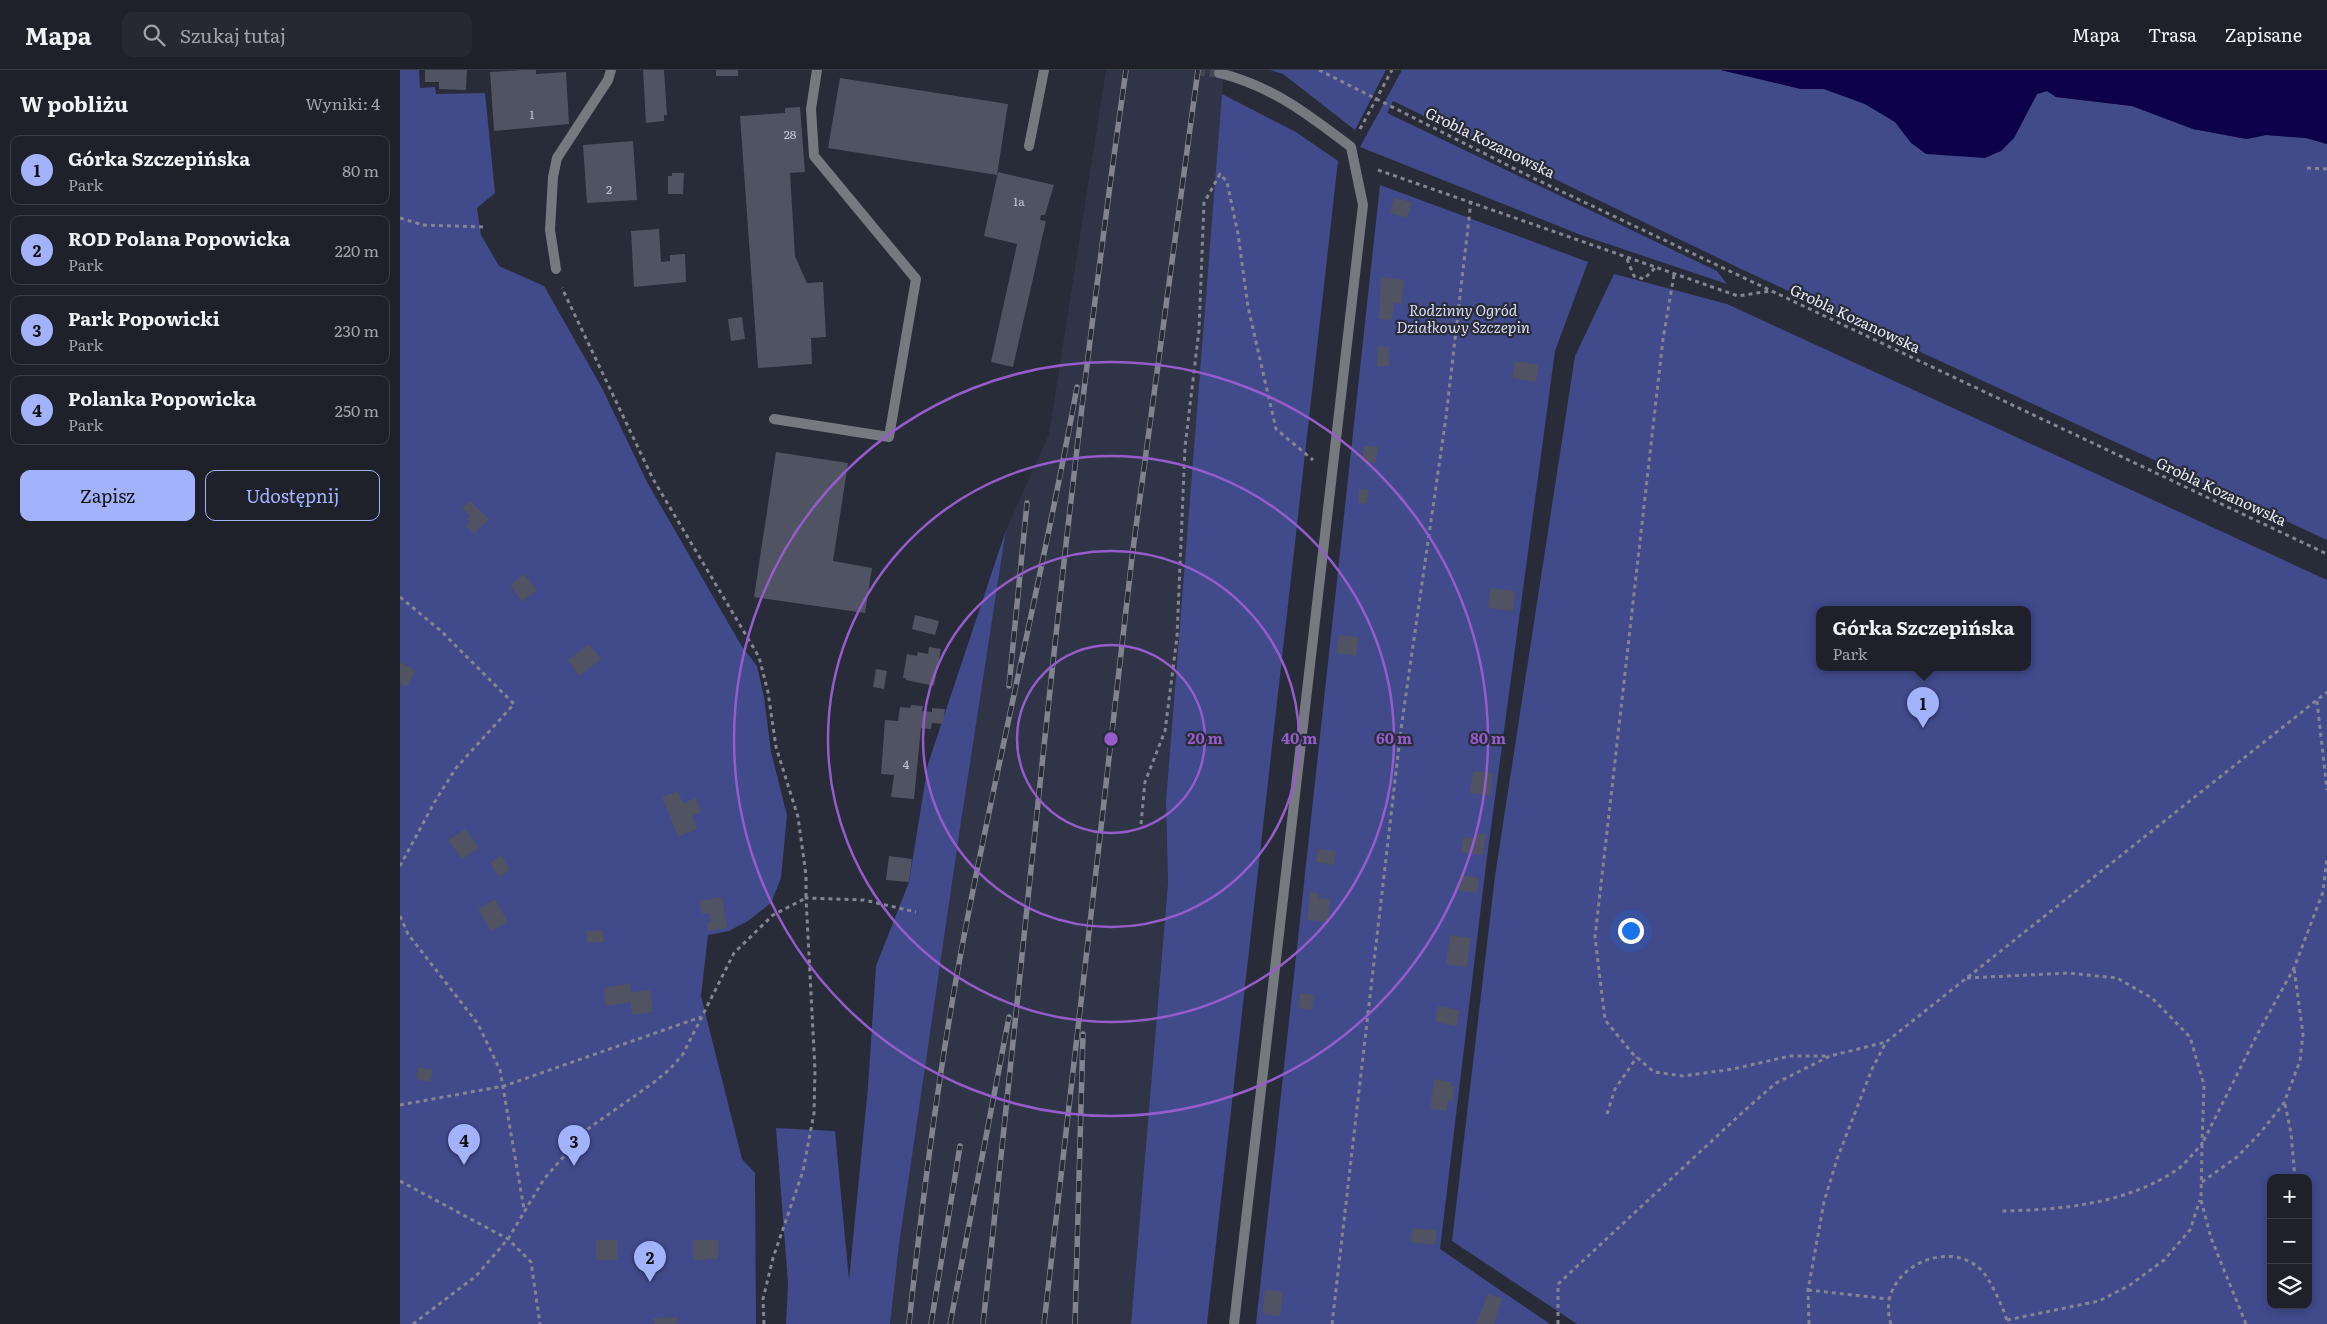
<!DOCTYPE html>
<html lang="pl">
<meta charset="utf-8">
<style>
body{margin:0;font-family:Literata,serif;background:#262832;color:#f1f3f6}
.controls{position:absolute;right:15px;bottom:15px;display:grid;overflow:hidden;border-radius:10px;box-shadow:0 2px 8px #0003}
.controls button{width:45px;height:45px;display:grid;place-items:center;padding:0;border:0;border-bottom:1px solid #3c3e47;background:#1e202a;color:#f1f3f6;font:25px sans-serif}
.you{position:absolute;left:1230px;top:860px;width:18px;height:18px;margin:-12px;border:4px solid #fff;border-radius:50%;background:#1a73e8;box-shadow:0 0 0 8px #1a73e833}
.badge{display:grid;place-items:center;width:32px;height:32px;border-radius:50%;background:#a3b2fd;color:#111;font-size:16px;font-weight:700}
.pin{position:absolute;translate:-50% -41px;filter:drop-shadow(0 1px 2px #0008)}
.pin::after{content:'';position:absolute;top:26px;width:18px;height:15px;background:inherit;clip-path:polygon(0 0,100% 0,50% 100%)}
.popup{position:absolute;left:1416px;top:536px;width:215px;height:65px;box-sizing:border-box;display:grid;place-content:center;border-radius:10px;background:#1e202a;filter:drop-shadow(0 1px 4px #0005);font-size:16px;white-space:nowrap;color:#a1a3a8}
.popup b{font-size:19px;color:#f1f3f6}
.popup::after{content:'';position:absolute;left:50%;top:100%;margin-left:-10px;border:10px solid transparent;border-top-color:#1e202a}
.list{margin:0;padding:0;list-style:none}
h2{display:flex;justify-content:space-between;align-items:center;height:65px;margin:0;padding:0 20px;font-size:21px}
h2 small{font-size:16px;font-weight:400;color:#a1a3a8}
.list li{display:grid;grid-template-columns:32px 1fr auto;gap:15px;align-items:center;box-sizing:border-box;height:70px;margin:0 10px 10px;padding:0 10px;border:1px solid #3c3e47;border-radius:10px}
.list b{display:block;font-size:19px;white-space:nowrap}
.list p{margin:0;font-size:16px;white-space:nowrap;color:#a1a3a8}
.list em{font-size:16px;font-style:normal;color:#a1a3a8}
.actions{display:flex;gap:10px;padding:15px 20px}
.actions a{flex:1;padding:11px 0;border:1px solid #a3b2fd;border-radius:10px;text-align:center;font-size:18px;color:#a3b2fd}
.actions .main{background:#a3b2fd;color:#111}
.icon{flex:none;width:28px;height:28px;fill:none;stroke:currentColor;stroke-width:2;stroke-linecap:round;stroke-linejoin:round}
.map{position:relative;flex:none;width:1927px;height:1254px;overflow:hidden}
header{display:flex;align-items:center;gap:30px;box-sizing:border-box;height:70px;padding:0 25px;background:#1e202a;border-bottom:1px solid #3c3e47}
header strong{font-size:24px}
nav{display:flex;gap:28px;margin-inline-start:auto;font-size:18px}
.search{width:350px;height:45px;background:#262832;display:flex;align-items:center;gap:12px;box-sizing:border-box;padding:0 18px;border-radius:10px;color:#a1a3a8;font-size:19px}
main{display:flex}
aside{flex:1;background:#1e202a}
.map>svg:first-child{display:block}
</style>
<header>
<strong>Mapa</strong>
<div class="search"><svg class="icon" aria-label="search" viewBox="0 0 24 24"><circle cx="10" cy="10" r="6"/><path d="M15 15l6 6"/></svg>Szukaj tutaj</div>
<nav><a>Mapa</a><a>Trasa</a><a>Zapisane</a></nav>
</header>
<main>
<aside>
<h2>W pobliżu<small>Wyniki: 4</small></h2>
<ul class="list">
<li><span class="badge">1</span><div><b>Górka Szczepińska</b><p>Park</p></div><em>80 m</em></li>
<li><span class="badge">2</span><div><b>ROD Polana Popowicka</b><p>Park</p></div><em>220 m</em></li>
<li><span class="badge">3</span><div><b>Park Popowicki</b><p>Park</p></div><em>230 m</em></li>
<li><span class="badge">4</span><div><b>Polanka Popowicka</b><p>Park</p></div><em>250 m</em></li>
</ul>
<div class="actions"><a class="main">Zapisz</a><a>Udostępnij</a></div>
</aside>
<div class="map">
<svg width="1927" height="1254" viewBox="0 0 1927 1254">
<rect width="100%" height="100%" fill="#282b38"/>
<path fill="#2f3447" d="M706,0H824L766,731L768,813L731,1254H490L499,1175L561,752L606,460L649,364Z"/>
<g fill="#414a8b" fill-rule="evenodd">
<path d="M0,0H19L20,18L35,17L36,24L85,23L95,123L77,138L81,165L99,196L144,216L202,318L247,412L341,575L357,596L364,627L371,682L387,745L381,808L371,833L348,851L329,861L308,865L301,926L342,1089L355,1103L356,1254H0Z"/>
<path d="M870,0H986L955,60L883,4Z"/>
<path d="M1002,0H1321L1401,19H1424L1465,34L1495,52L1511,72L1614,68L1637,24L1647,21L1656,27L1732,36L1793,59L1847,69L1866,65L1906,68L1927,74V470L1341,199L993,31L987,43L1317,201L1327,214L1181,165L960,77Z"/>
<path d="M822,24L896,62L938,91L807,1254H731L768,813L766,731Z"/>
<path d="M980,115L1188,192L1155,281L1086,795L1040,1179L1150,1254H856Z"/>
<path d="M1214,204L1327,234L1927,510V1254H1177L1052,1171L1095,806L1175,286ZM1419,539H1627V597H1419ZM1871,1108H1908V1235H1871Z"/>
<path d="M606,460L561,752L499,1175L490,1254H386L388,1213L376,1058L435,1061L449,1210L468,1017L476,896L509,812L528,694Z"/>
</g>
<path fill="#0c004a" d="M1321,0H1927V74L1906,68L1866,65L1847,69L1793,59L1732,36L1656,27L1647,21L1637,24L1614,68L1601,81L1585,88L1526,84L1511,73L1495,52L1465,34L1424,19H1401Z"/>
<g fill="#4f5362">
<path d="M25,0H67L66,20L39,19V12H25Z"/>
<path d="M123,0H136V4L166,2L169,54L94,61L90,2Z"/>
<path d="M243,0H264L267,45H264V51L246,53Z"/>
<rect x="316" y="0" width="22" height="6"/>
<path d="M440,8L608,34L597,105L428,78Z"/>
<path d="M400,37L405,102L390,103L395,186L407,213L423,212L426,267L411,268L412,294L358,298L340,46L385,43V38Z"/>
<path d="M233,71L237,130L187,133L183,75Z"/>
<path d="M598,102L654,115L645,145H641L640,150L646,151L613,297L591,292L617,174L584,166Z"/>
<path d="M272,103H284L283,124H268V106H272Z"/>
<path d="M994,128L1012,132L1007,148L990,143Z"/>
<path d="M259,159L261,192L270,191V185L285,184L286,212L234,217L231,161Z"/>
<path d="M981,207L1004,210L1001,234L994,233L992,250L979,249Z"/>
<path d="M342,247L345,269L331,271L328,249Z"/>
<rect x="977" y="277" width="12" height="19"/>
<path d="M1115,291L1139,295L1136,312L1112,308Z"/>
<path d="M964,375L978,377L975,393L962,392Z"/>
<path d="M376,382L448,393L433,491L472,498L465,543L354,527Z"/>
<path d="M959,419L969,420L967,434L958,433Z"/>
<path d="M70,431L89,449L74,464L66,456L70,451L67,448L70,446L62,438Z"/>
<path d="M124,504L137,520L122,532L110,515Z"/>
<path d="M1090,518L1115,521L1113,541L1088,538Z"/>
<path d="M515,545L539,551L535,565L512,559Z"/>
<path d="M939,565L959,567L956,586L936,583Z"/>
<path d="M189,574L201,589L179,606L168,590Z"/>
<path d="M529,577L541,579L534,616L506,610V608H503L507,584L517,586L518,582L528,584Z"/>
<path d="M0,592L16,601L6,617L0,613Z"/>
<path d="M476,599L487,601L484,619L473,617Z"/>
<path d="M511,635L523,636L522,641L532,642V638L545,639L543,654L532,653L531,659L521,658L514,729L491,727L494,705L481,704L485,650L498,651L500,637L510,638Z"/>
<path d="M1073,701L1093,703L1090,726L1070,723Z"/>
<path d="M278,721L283,733L296,728L301,742L292,746L297,759L278,767L262,727Z"/>
<path d="M65,759L79,778L62,789L48,770Z"/>
<path d="M1077,763L1086,764L1083,785L1061,782L1063,767L1076,769Z"/>
<path d="M918,779L936,781L934,795L916,792Z"/>
<path d="M101,785L110,800L99,807L90,793Z"/>
<path d="M489,786L512,789L509,812L486,810Z"/>
<path d="M1060,805L1079,808L1077,823L1058,820Z"/>
<path d="M910,822L919,823L918,828L930,829L928,852L907,850Z"/>
<path d="M322,827L327,858L308,861L306,853L311,852L309,843L302,844L300,831Z"/>
<path d="M95,829L108,852L91,861L78,839Z"/>
<path d="M203,860L204,872L187,873L186,861Z"/>
<path d="M1050,865L1071,868L1067,897L1046,894Z"/>
<path d="M230,913L231,922L250,920L253,942L232,945L230,932L206,936L204,918Z"/>
<path d="M900,923L914,925L912,940L898,938Z"/>
<path d="M1038,936L1059,940L1057,956L1035,952Z"/>
<path d="M18,997L33,1000L30,1012L16,1009Z"/>
<path d="M1034,1009L1051,1012V1016H1055L1053,1031L1048,1030L1046,1041L1030,1039Z"/>
<path d="M1012,1158L1037,1160L1035,1175L1010,1172Z"/>
<rect x="196" y="1170" width="21" height="20"/>
<path d="M293,1170H318V1189L293,1190Z"/>
<path d="M865,1220L883,1222L880,1246L862,1244Z"/>
<path d="M1088,1224L1102,1228L1094,1254H1076Z"/>
<path d="M277,1247V1254H254V1248Z"/>
</g>
<g fill="none" stroke-linecap="round" stroke-linejoin="round">
<path stroke="#454854" stroke-width="10" stroke-dasharray="10 5" stroke-linecap="butt" d="M795,0L819,3"/>
<g stroke="#838691" stroke-width="3" stroke-dasharray="4 4" stroke-linecap="butt">
<path d="M919,0L1131,107L1927,484"/>
<path d="M960,59L992,0"/>
<path d="M1907,98L1927,99"/>
<path d="M978,100L1338,226L1370,221"/>
<path d="M0,148L23,155L84,157"/>
<path d="M1227,189L1234,206L1244,209L1255,198"/>
<path d="M1274,205L1263,269L1195,867L1205,950L1233,984L1254,1002L1283,1006L1333,999L1390,986H1430"/>
<path d="M0,527L41,561L114,634L56,698L34,733L0,796"/>
<path d="M1917,631L1927,720"/>
<path d="M741,754L745,712L765,661L777,567L785,377L799,260L804,133L820,104L827,112L838,164L848,237L876,359L913,390"/>
<path d="M0,846L8,864L78,954L100,1000L124,1139"/>
<path d="M1567,908L1668,903L1717,908L1752,928L1790,967L1804,1015L1802,1074C1794,1082 1787,1092 1778,1099C1727,1134 1661,1140 1600,1141"/>
<path d="M1885,1034L1891,1063L1895,1108"/>
<path d="M0,1035L104,1016L301,947"/>
<path d="M1207,1044L1215,1019L1237,987"/>
<path d="M0,1111L108,1169L131,1192L140,1254"/>
<path d="M1802,1112L1837,1087L1861,1062L1884,1033L1900,991L1903,964L1894,898"/>
<path d="M1408,1220L1489,1229"/>
<path d="M1607,1250L1699,1231L1730,1215L1764,1190L1790,1160L1800,1130"/>
<path d="M13,1254L76,1206L108,1169L144,1109L189,1058L253,1013L270,999L283,984L334,883L373,845L406,828V805L398,747L376,677L368,622L359,587L253,409L162,218"/>
<path d="M364,1254L363,1229L373,1188L403,1101L414,1043L415,1000L406,828L464,830L516,842"/>
<path d="M932,1254L1001,659L1046,347L1071,131"/>
<path d="M1158,1254V1214L1345,1040L1376,1013L1430,986L1486,972"/>
<path d="M1409,1254L1408,1220L1424,1132L1437,1089L1472,999L1486,972L1927,622"/>
<path d="M1491,1254C1474,1203 1545,1166 1580,1199C1590,1207 1605,1242 1608,1254"/>
<path d="M1846,1254L1811,1168L1801,1130L1802,1074L1858,963L1894,898L1923,822L1927,787"/>
</g>
<g stroke="#777980" stroke-width="10">
<path d="M629,76L644,0"/>
<path d="M374,349L489,367L516,209L414,86L411,39L417,0"/>
</g>
<g stroke="#777980" stroke-width="10">
<path d="M819,3C872,16 909,45 951,77L963,135L834,1254"/>
<path d="M156,199L150,160L153,107L157,88L208,10L211,0"/>
</g>
<g stroke="#81848f" stroke-width="5.5">
<g id="rail">
<path d="M609,616L627,433"/>
<path d="M509,1254C523,1122 540,991 565,861C600,679 644,499 677,317"/>
<path d="M531,1254L560,1076"/>
<path d="M550,1254L609,947"/>
<path d="M583,1254C629,836 666,417 726,0"/>
<path d="M644,1254L733,479L798,0"/>
<path d="M675,1254L683,964"/>
</g>
</g>
<use href="#rail" stroke="#282b38" stroke-width="4" stroke-dasharray="11" stroke-linecap="butt"/>
</g>
<g fill="none" stroke="#965ccc" stroke-width="2.5">
<circle cx="711" cy="669" r="94"/>
<circle cx="711" cy="669" r="188"/>
<circle cx="711" cy="669" r="283"/>
<circle cx="711" cy="669" r="377"/>
</g>
<g text-anchor="middle" stroke-width="4.5" stroke-linejoin="round" paint-order="stroke">
<g font-size="12" fill="#c2c5d0">
<text x="132" y="49">1</text>
<text x="390" y="69">28</text>
<text x="209" y="124">2</text>
<text x="619" y="136">1a</text>
<text x="506" y="699">4</text>
</g>
<g font-size="15" fill="#e9ebf4" stroke="#282b38">
<text transform="translate(1090 73) rotate(26)" y="5">Grobla Kozanowska</text>
<text transform="translate(1455 249) rotate(25)" y="5">Grobla Kozanowska</text>
<text transform="translate(1821 422) rotate(25)" y="5">Grobla Kozanowska</text>
</g>
<g font-size="15" font-style="italic" fill="#d8def5" stroke="#282b38">
<text x="1063" y="246">Rodzinny Ogród<tspan x="1063" dy="17">Działkowy Szczepin</tspan></text>
</g>
</g>
<circle cx="711" cy="669" r="8" fill="#965ccc" stroke="#282b38" stroke-width="2.5"/>
<g font-size="15" text-anchor="middle" font-weight="bold" fill="#965ccc" stroke="#282b38" stroke-width="4.5" stroke-linejoin="round" paint-order="stroke">
<text x="805" y="674">20 m</text>
<text x="899" y="674">40 m</text>
<text x="994" y="674">60 m</text>
<text x="1088" y="674">80 m</text>
</g>
</svg>
<div class="controls">
<button>+</button>
<button>−</button>
<button><svg class="icon" aria-label="layers" viewBox="0 0 24 24"><path d="M12 4l9 5-9 5-9-5zM3 14l9 5 9-5"/></svg></button>
</div>
<div class="you"></div>
<div class="pin badge" style="left:1523px;top:658px">1</div>
<div class="popup"><b>Górka Szczepińska</b>Park</div>
<div class="pin badge" style="left:250px;top:1212px">2</div>
<div class="pin badge" style="left:174px;top:1096px">3</div>
<div class="pin badge" style="left:64px;top:1095px">4</div>
</div>
</main>
